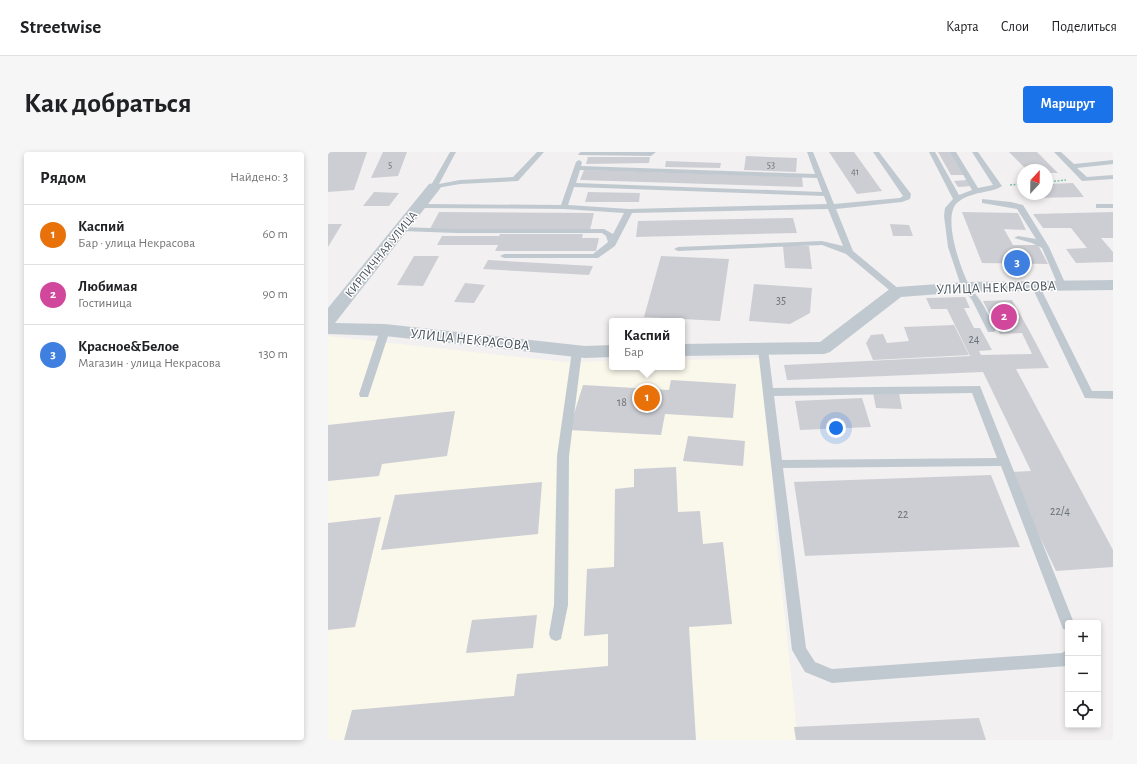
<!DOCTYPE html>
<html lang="ru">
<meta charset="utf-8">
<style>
body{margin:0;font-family:"Alegreya Sans",sans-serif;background:#f6f6f6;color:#202124}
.controls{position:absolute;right:12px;bottom:12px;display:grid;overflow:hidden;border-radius:4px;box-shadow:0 2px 6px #0003}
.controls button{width:36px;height:36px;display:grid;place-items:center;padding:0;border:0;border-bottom:1px solid #e0e0e0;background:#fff;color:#202124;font:20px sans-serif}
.compass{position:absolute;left:689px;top:12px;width:36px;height:36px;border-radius:50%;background:#fff;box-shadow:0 2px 6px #0003;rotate:22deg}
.you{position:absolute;left:508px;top:276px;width:14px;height:14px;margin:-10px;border:3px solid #fff;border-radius:50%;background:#1a73e8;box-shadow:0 0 0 6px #1a73e833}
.badge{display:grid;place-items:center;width:26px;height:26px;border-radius:50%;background:#1a73e8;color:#fff;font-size:13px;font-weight:700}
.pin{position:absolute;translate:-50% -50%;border:2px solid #fff;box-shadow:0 1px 4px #0006}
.popup{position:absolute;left:281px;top:166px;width:76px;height:52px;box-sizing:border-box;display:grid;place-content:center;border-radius:4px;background:#fff;filter:drop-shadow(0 1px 3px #0005);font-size:13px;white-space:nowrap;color:#757577}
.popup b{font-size:15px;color:#202124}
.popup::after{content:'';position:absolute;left:50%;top:100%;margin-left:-8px;border:8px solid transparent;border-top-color:#fff}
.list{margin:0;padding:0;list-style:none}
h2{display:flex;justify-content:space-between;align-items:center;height:52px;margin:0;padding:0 16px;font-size:17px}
h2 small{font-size:13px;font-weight:400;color:#757577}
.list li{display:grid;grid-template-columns:26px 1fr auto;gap:12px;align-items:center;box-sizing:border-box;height:60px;padding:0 16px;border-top:1px solid #e0e0e0}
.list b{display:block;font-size:15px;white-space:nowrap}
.list p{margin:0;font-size:13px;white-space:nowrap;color:#757577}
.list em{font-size:13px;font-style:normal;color:#757577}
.icon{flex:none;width:22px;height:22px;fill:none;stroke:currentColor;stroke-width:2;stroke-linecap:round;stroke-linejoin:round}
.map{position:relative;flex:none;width:785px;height:588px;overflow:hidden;border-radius:4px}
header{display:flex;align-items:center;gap:24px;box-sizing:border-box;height:56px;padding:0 20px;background:#fff;border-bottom:1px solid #e0e0e0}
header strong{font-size:19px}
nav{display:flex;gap:22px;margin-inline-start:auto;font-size:14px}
.intro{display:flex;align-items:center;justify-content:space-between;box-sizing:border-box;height:96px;padding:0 24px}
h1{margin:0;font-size:28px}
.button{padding:10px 18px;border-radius:4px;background:#1a73e8;color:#fff;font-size:14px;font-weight:700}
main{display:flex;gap:24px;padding:0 24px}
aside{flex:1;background:#fff;border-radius:4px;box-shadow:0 2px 6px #0003}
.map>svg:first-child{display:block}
</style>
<header>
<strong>Streetwise</strong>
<nav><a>Карта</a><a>Слои</a><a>Поделиться</a></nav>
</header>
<div class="intro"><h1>Как добраться</h1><a class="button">Маршрут</a></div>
<main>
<aside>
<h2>Рядом<small>Найдено: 3</small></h2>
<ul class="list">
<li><span class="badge" style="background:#e8710a">1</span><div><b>Каспий</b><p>Бар · улица Некрасова</p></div><em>60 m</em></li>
<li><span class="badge" style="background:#d1479c">2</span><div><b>Любимая</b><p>Гостиница</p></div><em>90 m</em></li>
<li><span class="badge" style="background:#3f7fe0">3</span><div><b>Красное&amp;Белое</b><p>Магазин · улица Некрасова</p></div><em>130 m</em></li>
</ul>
</aside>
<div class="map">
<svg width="785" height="588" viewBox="0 0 785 588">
<rect width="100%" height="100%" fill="#f2f0f0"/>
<path fill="#faf7eb" d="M0,184L238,210L284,209V215H354V208L441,206L446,364L470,588H0Z"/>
<g fill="#cdced4">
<path d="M0,0H39L26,38L0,40Z"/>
<path d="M55,0H79L70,24L43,26Z"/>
<path d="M501,0H526L554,39L529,42Z"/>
<path d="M610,0H623L637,23H623Z"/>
<path d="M681,0H709L730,21H719V18H699Z"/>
<path d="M418,4L469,6L468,20L416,18Z"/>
<path d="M260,5H322L321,11L258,12Z"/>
<path d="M338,9L393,11L392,16L337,15Z"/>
<path d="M256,18L474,25L475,35L252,28Z"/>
<path d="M639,28L644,34L630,35L626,29Z"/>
<path d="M745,31L756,45L703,46L700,42H719V32Z"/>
<path d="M46,40L71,41L61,54H35Z"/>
<path d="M260,40L312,41L311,50H257Z"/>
<path d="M111,60L266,61L262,78L102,77Z"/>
<path d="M634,60L690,61L698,78L676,77L685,93H710L720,112L654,111Z"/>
<path d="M785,60V86H773L785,100V110L748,111L738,97L759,96L743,76H715L705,62Z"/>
<path d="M465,66L469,81L308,85L310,69Z"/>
<path d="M0,72H14L0,95Z"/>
<path d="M562,72L581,73L585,84H565Z"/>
<path d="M172,82H255L254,86H271L268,99H167L170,93H109L114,84H171Z"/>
<path d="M455,94H481L484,117L457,116Z"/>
<path d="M86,104H111L95,134L69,133Z"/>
<path d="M333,104L401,107L392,169L316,165Z"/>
<path d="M160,108L265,114L261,123L155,117Z"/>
<path d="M137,131L157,133L146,151L126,150Z"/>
<path d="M426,132L484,136L482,161L462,172L421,169Z"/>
<path d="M637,145L642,156H636L646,176H652L664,198L651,199L653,203L704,202L694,181L672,182L655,149L684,148L702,180L721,216L688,217L785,398V415L728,419L681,320L703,319L655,220L459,228L456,213L642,204L619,157H603L598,146Z"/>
<path d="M626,173L641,203L545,208L538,191L543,183L555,182L559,191L581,189L576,175Z"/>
<path d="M343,228L408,232L405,266L337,262L333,283L241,278L255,233L341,238Z"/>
<path d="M545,241H571L574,257L548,256Z"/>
<path d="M534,246L543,275L472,278L467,249Z"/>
<path d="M127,259L119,304L54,312L51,324L0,329V273Z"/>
<path d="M360,284L417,289L415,314L355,309Z"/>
<path d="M348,315L350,360L372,359L375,392L395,390L404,472L361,475L368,588H16L24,558L186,544L189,522L280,514V482L256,484L259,417L286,415L287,337L306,335V317Z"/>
<path d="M663,323L692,395L477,404L466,330Z"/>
<path d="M214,330L210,382L53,398L67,343Z"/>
<path d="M53,365L27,475L0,478V371Z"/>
<path d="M209,463L205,496L138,501L144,468Z"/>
<path d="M651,566L658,588H468L466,575Z"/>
</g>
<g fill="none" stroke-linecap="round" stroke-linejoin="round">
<g stroke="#7dc6a6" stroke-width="1.5" stroke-dasharray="2 1.5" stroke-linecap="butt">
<path d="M719,30L738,28"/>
<path d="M682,33L695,32"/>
</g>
<g fill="#c1c9d0" fill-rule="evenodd">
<path d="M122,0H128L111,32L132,28L185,25L209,0H216L190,29L132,32L103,37L102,35Z"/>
<path d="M253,0H328L323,4L251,3L250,2Z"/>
<path d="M479,0H485L506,52L572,46L575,44L545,0H551L583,42L582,47L574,50L508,57L525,99L572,138V142H566L518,102L494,93L350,99L346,97L350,95L494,89L515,94L500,57L304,61L287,94L270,106H176L172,104L176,102H265L280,90L278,84L274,81H129L73,79L69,77L73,75L129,77H276L285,82L296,61L236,57L93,56L89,54L93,52L233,53L248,10L251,8L254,10L253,14L487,22ZM252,18L489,26L494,40L248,31ZM246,35L496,44L499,52L301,57L240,53Z"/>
<path d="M601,0H607L631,43L644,38L622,0H628L650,36L665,33L644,0H650L674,34C665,41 642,39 629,51C614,65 633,118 641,133C644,139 649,143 652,148C658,157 663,168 668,178L666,180H660L644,148L633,134L620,95L616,64L617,56L625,47Z"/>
<path d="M726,0H733L746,12L785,8V12L749,16L759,25L785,23V27L754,29Z"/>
<path d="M654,47L683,50L695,53L721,95L738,133L737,135H731L730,133L714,96L704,91L686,86L690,84L708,87L689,57L654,51Z"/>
<rect x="768" y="52" width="17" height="4"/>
<path d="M707,130L711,133L764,239H785V247L757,246L703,133Z"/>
<path d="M57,175L62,178L41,242L40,245H32L31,242L52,178Z"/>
<path d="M435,194L440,197L445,236L652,234L746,471H740V478L735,477L673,314L455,316L478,496L487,510L504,517L734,501L740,497V514L504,531L477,520L464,498L430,197ZM644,241L669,306L454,308L446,244Z"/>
<path d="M249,196L254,199L241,304L240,453L233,487L228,489L223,487L221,482L226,453L229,304L244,199Z"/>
</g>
<g fill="#c1c9d0" fill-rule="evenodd">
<path d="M106,31L111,32L113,35L111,38L7,171L57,172L257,194L284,193V205L257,206L57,184L0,182V156L101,32Z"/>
<path d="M785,128V138L638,140L573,145L502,200L496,202L354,204V192L492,190L563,136L569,135L638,130Z"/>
</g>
</g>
<g text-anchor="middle" stroke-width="3" stroke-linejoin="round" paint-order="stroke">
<g font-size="10" fill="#6a7179">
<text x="62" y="16">5</text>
<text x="443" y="16">53</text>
<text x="527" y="23">41</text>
</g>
<g font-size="12" fill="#49525b" stroke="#fff">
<text transform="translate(53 102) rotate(-51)" y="4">КИРПИЧНАЯ УЛИЦА</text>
</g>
<g font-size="12" fill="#6a7179">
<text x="453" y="152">35</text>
<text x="646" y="191">24</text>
<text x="294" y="254">18</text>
<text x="732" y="363">22/4</text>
<text x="575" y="366">22</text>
</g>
<g font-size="14" fill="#49525b" stroke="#fff">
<text transform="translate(668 135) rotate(-2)" y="5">УЛИЦА НЕКРАСОВА</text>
<text transform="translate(142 187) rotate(6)" y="5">УЛИЦА НЕКРАСОВА</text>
</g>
</g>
</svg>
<div class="controls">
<button>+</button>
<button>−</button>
<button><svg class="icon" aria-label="locate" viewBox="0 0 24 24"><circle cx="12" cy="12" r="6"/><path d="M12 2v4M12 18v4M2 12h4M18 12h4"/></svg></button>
</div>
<svg class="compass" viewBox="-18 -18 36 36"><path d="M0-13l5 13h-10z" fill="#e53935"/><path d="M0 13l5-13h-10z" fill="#757577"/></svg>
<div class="you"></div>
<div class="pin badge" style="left:319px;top:246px;background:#e8710a">1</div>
<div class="popup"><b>Каспий</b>Бар</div>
<div class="pin badge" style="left:676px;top:165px;background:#d1479c">2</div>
<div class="pin badge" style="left:689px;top:111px;background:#3f7fe0">3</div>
</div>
</main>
